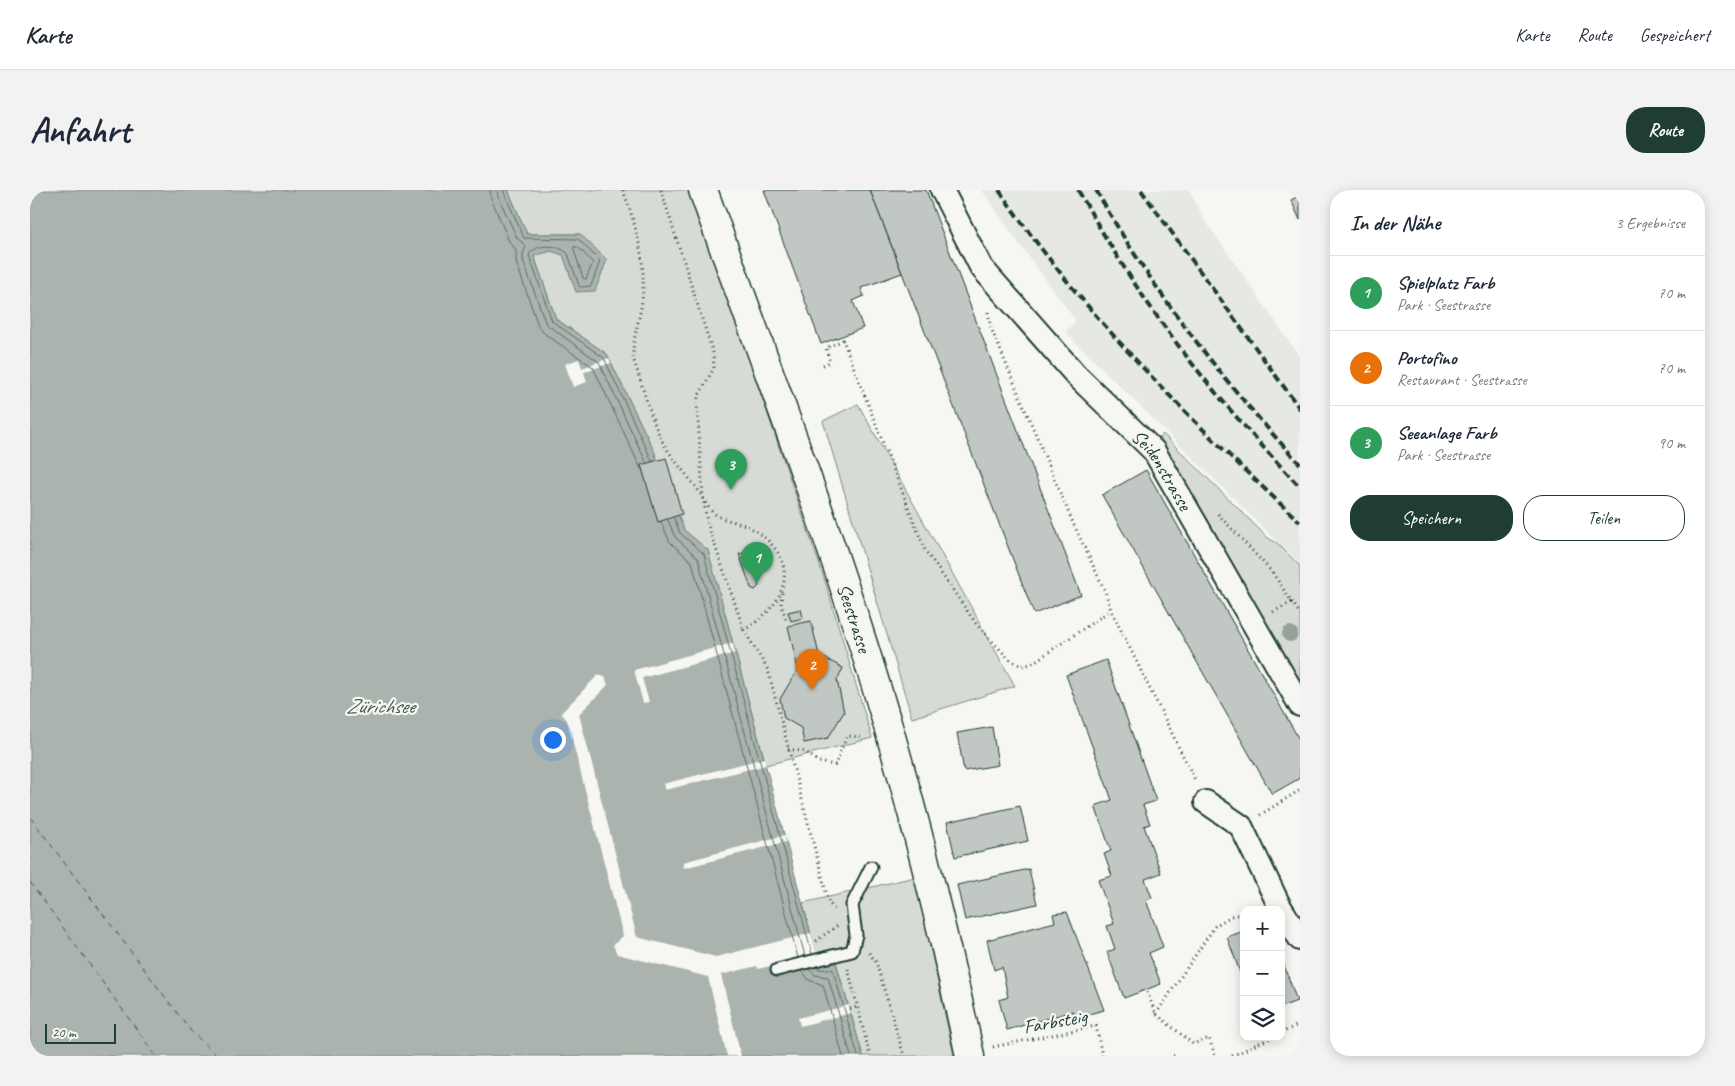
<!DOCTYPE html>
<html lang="de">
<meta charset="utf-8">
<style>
body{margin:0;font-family:Caveat,sans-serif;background:#f2f2f3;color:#1f2937}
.controls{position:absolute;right:15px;bottom:15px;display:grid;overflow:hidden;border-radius:10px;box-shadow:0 2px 12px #0003}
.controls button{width:45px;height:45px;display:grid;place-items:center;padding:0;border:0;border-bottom:1px solid #e0e1e3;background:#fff;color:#1f2937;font:25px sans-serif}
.scale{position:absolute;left:15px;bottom:12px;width:71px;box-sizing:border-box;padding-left:5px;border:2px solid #1f3d34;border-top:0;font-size:14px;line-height:18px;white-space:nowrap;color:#1f3d34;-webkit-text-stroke:4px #f6f6f2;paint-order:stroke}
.you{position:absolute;left:522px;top:549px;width:18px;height:18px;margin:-12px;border:4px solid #fff;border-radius:50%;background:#1a73e8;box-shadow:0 0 0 8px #1a73e833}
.badge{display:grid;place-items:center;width:32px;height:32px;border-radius:50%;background:#1f3d34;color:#fff;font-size:16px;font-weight:700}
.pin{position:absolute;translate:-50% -41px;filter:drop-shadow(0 1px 2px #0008)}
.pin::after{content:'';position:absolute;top:26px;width:18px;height:15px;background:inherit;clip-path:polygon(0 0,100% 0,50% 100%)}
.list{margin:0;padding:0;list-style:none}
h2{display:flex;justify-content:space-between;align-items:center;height:65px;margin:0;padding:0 20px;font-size:21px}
h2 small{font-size:16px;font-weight:400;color:#747a83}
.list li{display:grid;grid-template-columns:32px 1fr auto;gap:15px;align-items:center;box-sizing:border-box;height:75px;padding:0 20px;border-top:1px solid #e0e1e3}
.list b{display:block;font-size:19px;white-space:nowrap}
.list p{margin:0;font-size:16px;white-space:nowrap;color:#747a83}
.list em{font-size:16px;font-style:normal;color:#747a83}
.actions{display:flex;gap:10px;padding:15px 20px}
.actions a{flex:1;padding:11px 0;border:1px solid #1f3d34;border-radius:20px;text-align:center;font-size:18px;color:#1f3d34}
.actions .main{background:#1f3d34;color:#fff}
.icon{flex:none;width:28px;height:28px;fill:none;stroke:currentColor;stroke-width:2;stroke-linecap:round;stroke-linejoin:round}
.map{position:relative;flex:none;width:1270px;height:866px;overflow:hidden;border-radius:20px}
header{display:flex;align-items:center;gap:30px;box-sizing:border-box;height:70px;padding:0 25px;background:#fff;border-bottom:1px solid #e0e1e3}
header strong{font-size:24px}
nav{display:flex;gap:28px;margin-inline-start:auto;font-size:18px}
.intro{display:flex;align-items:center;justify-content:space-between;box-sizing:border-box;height:120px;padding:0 30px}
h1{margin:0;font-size:35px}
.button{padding:12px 22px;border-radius:20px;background:#1f3d34;color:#fff;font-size:18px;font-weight:700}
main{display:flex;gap:30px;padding:0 30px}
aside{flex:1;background:#fff;border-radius:20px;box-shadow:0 2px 12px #0003}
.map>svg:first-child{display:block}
</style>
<header>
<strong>Karte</strong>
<nav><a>Karte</a><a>Route</a><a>Gespeichert</a></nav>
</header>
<div class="intro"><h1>Anfahrt</h1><a class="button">Route</a></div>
<main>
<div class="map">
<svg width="1270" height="866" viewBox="0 0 1270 866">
<rect width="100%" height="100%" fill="#f6f6f2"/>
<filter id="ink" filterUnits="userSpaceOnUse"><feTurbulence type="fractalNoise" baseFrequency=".02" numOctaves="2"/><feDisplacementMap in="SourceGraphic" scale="10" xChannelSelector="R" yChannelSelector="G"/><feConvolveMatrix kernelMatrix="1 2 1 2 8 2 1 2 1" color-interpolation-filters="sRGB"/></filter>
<g filter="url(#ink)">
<path fill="#e6e8e4" d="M952,0H1159L1174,29L1270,167V374L1035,142L1046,131L990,55Z"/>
<g fill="#d6dbd6" stroke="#7a8c85">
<path d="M478,0H661L794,388L842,548L736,575L678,361L654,340L624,261L577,164L526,129L504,65L521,61L534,65L550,44H497Z"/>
<path d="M828,214L985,496L882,528L793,231Z"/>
<path d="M1133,244L1238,348L1247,353L1270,376V502L1130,247Z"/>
<path d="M885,687L924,866H833L806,772L789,775L773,713Z"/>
</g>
<path fill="#aab3ae" stroke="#72847d" d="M0,0H478L497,44H550L577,70L565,101L546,102L533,65L521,61L504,66L526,129L577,164L624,261L654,340L678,360L789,775L806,773L833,866H0Z"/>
<g fill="#f6f6f2">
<path d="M579,168L581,173L554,182L557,192L543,197L535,174L549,169L552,178Z"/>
<path d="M703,453L705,463L612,488L619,512L613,513L604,480Z"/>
<path d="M568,485L575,487L578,495L549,524L607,747L686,767L781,743L787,764L728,779L727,776L691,785L711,866H697L678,787L587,764L583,755L593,746L537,530L531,523Z"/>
<path d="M735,568L736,575L635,600L633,594Z"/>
<path d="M755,645L756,652L654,678L653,672Z"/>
<path d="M819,815L821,823L770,836L768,828Z"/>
</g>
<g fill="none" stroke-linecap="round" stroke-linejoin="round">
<g stroke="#576c65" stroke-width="1">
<path d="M460,0L461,8L479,51L486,60V72L509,138L515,144L563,177L611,279"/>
<path d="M467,0L468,6L487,48L496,56L493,64V70L516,134L569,172L616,272"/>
<path d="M473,0L494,48L548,49L570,71L561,96L551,97L549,96L538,64C530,54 505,53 499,65L522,131L574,168L622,271"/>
<path d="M544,57H548L563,73L556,89L553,88L544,60Z"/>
<path d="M644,328L650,343L674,364L782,764"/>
<path d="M638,330L645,347L668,368L775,766"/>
<path d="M631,332L640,352L662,372L768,768"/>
<path d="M785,777C791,782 797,777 803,780L828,866"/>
<path d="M779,779L785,785L798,787L821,866"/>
<path d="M772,781L779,790L793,795L813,866"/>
</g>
<g stroke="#425a52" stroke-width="1" stroke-dasharray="6 5" stroke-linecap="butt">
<path d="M0,627L160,840L187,866"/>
<path d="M0,692L126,866"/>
</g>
</g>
<g fill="#c1c8c3" stroke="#1f3d34">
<path d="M734,0H840L872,83L831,98L834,106L823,111L833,138L791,154Z"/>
<path d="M840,0H896L1051,405L1004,424Z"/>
<path d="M1270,5V30L1261,10Z"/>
<path d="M636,268L652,324L628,332L611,275Z"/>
<path d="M1116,280L1270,551V588L1242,604L1072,305Z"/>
<path d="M718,362L729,396L725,400L721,398L709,364Z"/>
<path d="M771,419L773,428L761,431L758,422Z"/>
<path d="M781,431L789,465L813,478L807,490L814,522L798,548L774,553L771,538L754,528L750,509L768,479L758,436Z"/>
<path d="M1076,470L1126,611L1113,615L1120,634L1114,636L1131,683L1115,689L1122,708L1116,710L1133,757L1119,763L1131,794L1094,808L1077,762L1085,759L1077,736L1084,734L1068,690L1082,686L1074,664L1081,661L1065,616L1082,610L1036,485Z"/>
<path d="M962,537L968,575L934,581L927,543Z"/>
<path d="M990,616L998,651L925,667L917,632Z"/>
<path d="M999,679L1007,714L935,730L927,695Z"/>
<path d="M1037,722L1074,820L1044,828L1043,821L977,840L969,810L978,807L972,777L964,780L957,750L1025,732L1023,724Z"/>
<path d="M1214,741V793L1197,747Z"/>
<path d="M1251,767L1267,811L1251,817Z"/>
</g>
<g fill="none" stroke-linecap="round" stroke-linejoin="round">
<g stroke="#1f3d34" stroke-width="15">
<path id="lane" d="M747,780L822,761L826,745L822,715L841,677"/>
</g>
<g stroke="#1f3d34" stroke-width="26">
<g id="street">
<path id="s1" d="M912,0L951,77L1046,185L1124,261L1270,515"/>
<path d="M1176,612L1211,636L1249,715L1270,749"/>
</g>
</g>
<g stroke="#1f3d34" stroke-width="31">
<g id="primary">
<path id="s2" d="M673,0C737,179 807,360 860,543C891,650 917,758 940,866"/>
</g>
</g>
<g stroke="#1f3d34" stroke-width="3" stroke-dasharray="1 4" stroke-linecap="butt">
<path d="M593,0C606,36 617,72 612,111C610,130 602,149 603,168C612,194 619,222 630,247C637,262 655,283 666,297C671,304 674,312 680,319C688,331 705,330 717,336C772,365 762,412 714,440L738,480L799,713L804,719"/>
<path d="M631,0L683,163L684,178L668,207L667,213L673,307L677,332L714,440"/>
<path d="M958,122L961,138L1043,333L1075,401L1081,420L1166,592"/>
<path d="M793,175L800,172L796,158L813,150L895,360L947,435L978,468L991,476L1001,474L1081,420"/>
<path d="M1188,324L1242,382L1270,424"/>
<path d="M752,403L751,415L756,428L759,427"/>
<path d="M1243,422L1262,412"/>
<path d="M758,559L776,562L789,572L805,575L817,546L834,547"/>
<path d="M1230,625L1270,600"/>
<path d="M786,751L808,735"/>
<path d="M839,763L846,772L874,866"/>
<path d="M818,779L840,866"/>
<path d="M1117,802L1126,824L1163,854L1179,848L1185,866"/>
<path d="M820,819L827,817"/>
<path d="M1126,824L1185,736L1201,726L1214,724"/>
<path d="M1251,843L1270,834"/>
<path d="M963,857L1066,836L1072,866"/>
<path d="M1143,866H1147"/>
<path d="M1202,866L1242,847"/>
</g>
<use href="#lane" stroke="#f6f6f2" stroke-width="11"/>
<use href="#street" stroke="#f6f6f2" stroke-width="22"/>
<use href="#primary" stroke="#f6f6f2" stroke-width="28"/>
<g stroke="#1f3d34" stroke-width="4" stroke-dasharray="8 4" stroke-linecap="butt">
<path d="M969,0C1053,124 1161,231 1270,332"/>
<path d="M1048,0C1076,50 1107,100 1142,147C1181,200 1225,249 1270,297"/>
<path d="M1066,0C1122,100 1192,190 1270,274"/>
<path d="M1111,0L1270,219"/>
</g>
</g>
<circle fill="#94a29b" cx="1260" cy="444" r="8"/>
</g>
<g text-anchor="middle" stroke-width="4.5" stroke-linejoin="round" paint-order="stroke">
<g font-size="20" fill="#1f3d34" stroke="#f6f6f2">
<text dy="7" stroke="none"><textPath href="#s1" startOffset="359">Seidenstrasse</textPath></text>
<text dy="7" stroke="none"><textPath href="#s2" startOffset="454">Seestrasse</textPath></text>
<text transform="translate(1025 831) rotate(-10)" y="7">Farbsteig</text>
</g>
<g font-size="21" font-style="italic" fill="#425a52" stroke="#f6f6f2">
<text x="350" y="523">Zürichsee</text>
</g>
</g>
</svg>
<div class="controls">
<button>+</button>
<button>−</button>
<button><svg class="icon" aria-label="layers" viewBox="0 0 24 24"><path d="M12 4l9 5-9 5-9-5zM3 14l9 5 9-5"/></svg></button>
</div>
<div class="scale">20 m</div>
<div class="you"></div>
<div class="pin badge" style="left:727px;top:393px;background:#2e9e5b">1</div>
<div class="pin badge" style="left:782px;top:500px;background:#e8710a">2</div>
<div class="pin badge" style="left:701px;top:300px;background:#2e9e5b">3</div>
</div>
<aside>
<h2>In der Nähe<small>3 Ergebnisse</small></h2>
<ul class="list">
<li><span class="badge" style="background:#2e9e5b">1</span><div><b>Spielplatz Farb</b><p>Park · Seestrasse</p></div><em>70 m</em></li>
<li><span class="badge" style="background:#e8710a">2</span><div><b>Portofino</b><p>Restaurant · Seestrasse</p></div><em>70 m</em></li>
<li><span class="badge" style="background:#2e9e5b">3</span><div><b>Seeanlage Farb</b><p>Park · Seestrasse</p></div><em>90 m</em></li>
</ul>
<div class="actions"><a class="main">Speichern</a><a>Teilen</a></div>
</aside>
</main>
